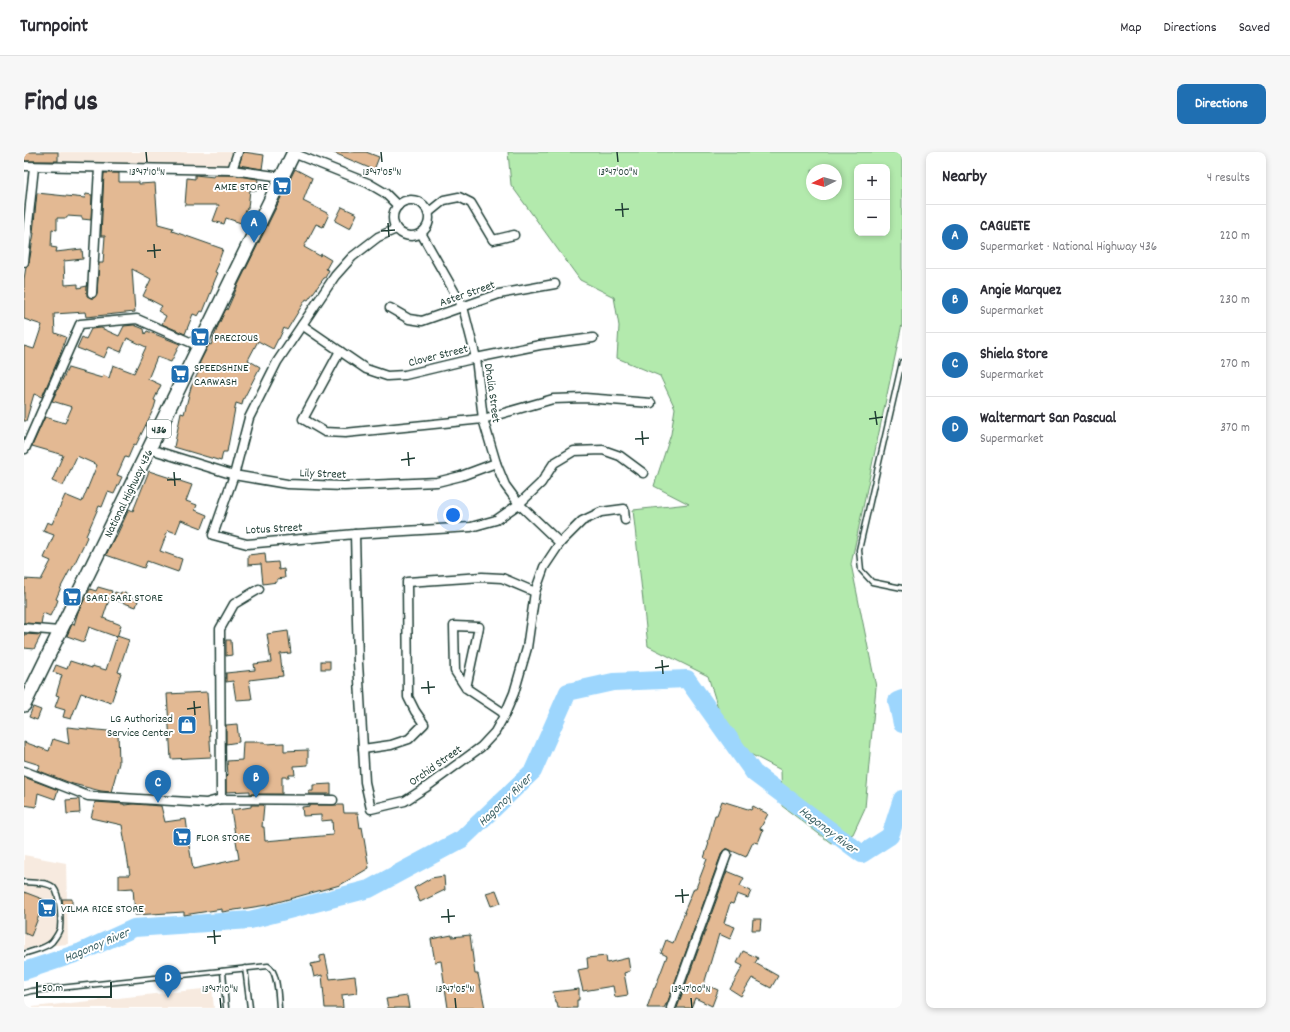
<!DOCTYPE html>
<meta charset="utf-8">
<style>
body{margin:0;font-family:Dekko,sans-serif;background:#f7f7f7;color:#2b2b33}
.controls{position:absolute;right:12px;top:12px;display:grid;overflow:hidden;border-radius:8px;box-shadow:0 2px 6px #0003}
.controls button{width:36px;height:36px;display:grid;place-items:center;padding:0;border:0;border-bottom:1px solid #e1e1e2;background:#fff;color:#2b2b33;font:20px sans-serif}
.compass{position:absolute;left:782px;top:12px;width:36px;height:36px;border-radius:50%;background:#fff;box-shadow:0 2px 6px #0003;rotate:265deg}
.scale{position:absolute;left:12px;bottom:10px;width:76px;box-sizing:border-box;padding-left:4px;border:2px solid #1f3d34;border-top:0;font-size:11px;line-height:14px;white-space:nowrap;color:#1f3d34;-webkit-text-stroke:3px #fff;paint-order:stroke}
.you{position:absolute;left:429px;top:363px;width:14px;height:14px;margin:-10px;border:3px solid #fff;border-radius:50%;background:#1a73e8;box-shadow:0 0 0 6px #1a73e833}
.badge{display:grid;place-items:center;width:26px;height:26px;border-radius:50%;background:#1f6fb2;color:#fff;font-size:13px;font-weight:700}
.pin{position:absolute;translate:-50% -33px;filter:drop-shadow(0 1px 2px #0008)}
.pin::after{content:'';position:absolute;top:21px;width:14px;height:12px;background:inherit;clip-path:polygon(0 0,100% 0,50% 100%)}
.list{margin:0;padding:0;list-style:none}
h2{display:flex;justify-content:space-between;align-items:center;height:52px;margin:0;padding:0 16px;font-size:17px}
h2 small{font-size:13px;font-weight:400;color:#7c7c81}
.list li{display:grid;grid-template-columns:26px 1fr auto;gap:12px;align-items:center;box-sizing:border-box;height:64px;padding:0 16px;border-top:1px solid #e1e1e2}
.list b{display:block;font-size:15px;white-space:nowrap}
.list p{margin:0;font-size:13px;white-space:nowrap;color:#7c7c81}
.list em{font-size:13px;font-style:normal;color:#7c7c81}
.map{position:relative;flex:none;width:878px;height:856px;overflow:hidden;border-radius:8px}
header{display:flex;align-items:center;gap:24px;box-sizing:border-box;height:56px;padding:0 20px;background:#fff;border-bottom:1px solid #e1e1e2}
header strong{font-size:19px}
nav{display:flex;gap:22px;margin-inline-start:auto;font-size:14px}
.intro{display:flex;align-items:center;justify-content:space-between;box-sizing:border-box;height:96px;padding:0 24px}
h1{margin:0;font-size:28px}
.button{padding:10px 18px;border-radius:8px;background:#1f6fb2;color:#fff;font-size:14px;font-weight:700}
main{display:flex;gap:24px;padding:0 24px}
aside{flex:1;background:#fff;border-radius:8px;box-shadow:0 2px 6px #0003}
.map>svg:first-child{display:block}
</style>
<header>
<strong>Turnpoint</strong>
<nav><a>Map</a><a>Directions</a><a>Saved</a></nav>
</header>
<div class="intro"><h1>Find us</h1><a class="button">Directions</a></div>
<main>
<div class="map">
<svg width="878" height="856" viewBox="0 0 878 856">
<rect width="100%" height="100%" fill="#fff"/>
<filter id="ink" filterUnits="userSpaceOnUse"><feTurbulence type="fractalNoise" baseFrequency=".025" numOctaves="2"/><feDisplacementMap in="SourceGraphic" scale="8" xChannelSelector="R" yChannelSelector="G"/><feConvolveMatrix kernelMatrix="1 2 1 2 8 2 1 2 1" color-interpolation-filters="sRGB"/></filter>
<g filter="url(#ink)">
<g fill="#f7eadf">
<path d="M0,0H212L208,14L0,11Z"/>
<path d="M0,703L42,711L44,792L8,795L0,798Z"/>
<path d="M188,836L190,856H8L9,855Z"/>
</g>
<path fill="#b3eaad" stroke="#699470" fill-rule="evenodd" d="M484,0H878V172L827,412L852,535L841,656L829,682L807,691L758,654L757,618L705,591L684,524L624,494L609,358L665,352L630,334L647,282L651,256L636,224L593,206L595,174L590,145L556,128L487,33ZM833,15H863V81H833ZM788,18H812V42H788Z"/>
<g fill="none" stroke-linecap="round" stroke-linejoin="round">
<g stroke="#9dd6fd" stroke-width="18">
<path d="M878,547L873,549L878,572"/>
<path d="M0,819L57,800L110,776L226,768L345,737L438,687L509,619L544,540L589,530L663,527L730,621L838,702L866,684L878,647"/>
</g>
</g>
<g fill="#e3b993" stroke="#1f3d34">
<rect x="0" y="0" width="34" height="9"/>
<path d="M219,0L240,3L238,17L215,13Z"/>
<path d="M308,0H342L355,5L350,18Z"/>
<path d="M271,17L288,26L279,49L305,62L299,75L292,72L280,95L296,104L297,102L307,108L302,117L305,118L301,126H300L284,148L282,147L263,178L260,176L255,187H254L249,197L234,189L224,208L236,215L219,248L218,253L212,251L203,300H199L197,309L150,295L157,261L160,262L167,235L178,213L175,212L185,192L187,193L194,174L202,157L203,158L214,133Z"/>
<path d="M80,21H95V30H115V32L131,31L134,72L149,76L148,79L199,97L194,111H195L191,120L194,121L188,135H189L179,160L177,159L174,164L169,162L161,182L138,172L142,164L134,159L138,154L119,144L127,127L108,117L111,160L62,165L61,160L30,162L31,181L42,185L36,203L18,245L10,242L2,269H0V194L10,197L18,173L0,167V127L2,115L5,111L10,81H9L13,41L61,46L62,42L68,43L67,68L58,67V65L43,64V66H33V78L28,77L27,95L33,96L32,100L58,97L59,107L40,109L41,133L54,132V136L63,134V144L67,146H70L73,141L75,111H79L81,84H77Z"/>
<path d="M171,23L190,25V23H208L234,27L233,39L226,38L224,56H223L217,71L202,66L200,72L189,69L195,53H161L163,26L171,27Z"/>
<path d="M318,55L333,62L326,77L311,69Z"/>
<path d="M110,173L120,177L121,182L123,179L156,192L147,210L133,205L124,227L137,233L130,248L132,249L130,256L112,293L110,292L104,306L101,305L93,323L98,325L90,342L84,340L78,355L75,354L62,384L63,385L59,394L47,419L46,418L38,433L32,447L34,448L31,456H30L26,464L19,461L17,472L0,471V427L17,428L27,409L20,406L30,383L19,379L23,370L28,372L41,343L58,350L73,313L53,304L39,334L28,329L39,303L8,294L21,265L41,271L48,255L28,249L44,216L78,226L79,223L85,226L89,213L110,221L122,195L103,186L97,200L85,195L80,206L61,198V199L53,196L58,185L62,187L67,177L77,176L95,184L100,174Z"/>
<path d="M125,319L168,333L162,349L173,353L171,358L183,363L178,376L157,368L152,381L144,378L136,399L158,407L154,420L123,409L120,416L82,403L91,384L92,385L105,357L109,359Z"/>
<path d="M241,401L242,411L254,410L255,418L260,417L261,426L253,427V430L239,432L237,412L224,413V403Z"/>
<path d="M74,435L88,439L79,466L97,473L93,485L65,475L60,490L43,484L48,472L50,473L54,460L66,437L72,439Z"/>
<path d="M91,440L96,442L97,440L107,443L106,445L114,449L112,455L88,447Z"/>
<path d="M264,479L267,501L256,502L259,524L225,528L228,547L212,548L209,529L202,530V521L231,518L230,512L247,510L243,482Z"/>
<path d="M0,482L17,483L10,497L0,496Z"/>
<path d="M93,484L105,488L94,520L97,521L87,551L57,541L47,567L39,565L41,558L31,555L35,544L32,543L38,523L29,520L32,513L43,517L46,509L68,516V514L82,518Z"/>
<path d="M202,488H207L208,503L202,504Z"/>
<rect x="297" y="509" width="9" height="8"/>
<path d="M183,540L187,605L147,607L143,542Z"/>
<path d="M9,555L17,558L13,568L5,565Z"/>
<path d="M213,572L215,590L202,592V573Z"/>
<path d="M43,575L94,580L95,611L87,640L77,639L49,632L13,618L16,613L0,608V590L25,599L29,587L45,592Z"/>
<path d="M219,590H240L241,592L260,591V599L284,598V613L270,614L271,623H265V625H258V642H226V639L202,640V625L204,623L203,609L218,608Z"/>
<path d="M0,625L34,638L31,647L14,641L12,655L0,653Z"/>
<path d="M307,632V642H285V639H289V633Z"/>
<path d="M55,647L56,661L43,662L42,648Z"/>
<path d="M698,649L727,658L729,654L744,662L736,677L739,678L734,691L729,690L722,705L708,699L704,697H702L698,700L643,852H642L640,856H623L630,836H631L643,804L637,801L642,788L649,791L661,760H660L670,736H672L683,707L680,706L685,691L684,690L691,663H693Z"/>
<path d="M71,650L100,652V653L110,652L137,654L141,670L162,667L164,682H163L169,717L215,707L207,658L227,655V653H240L238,675H240L241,689L309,683L308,668L297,669V663L279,664L278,655L286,654V653H319L320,661H334L336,676L338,675L345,716L316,733L243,753L198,760V757L160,763V760L111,763L109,736L95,737V723H106L98,673L67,666Z"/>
<path d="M703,719L720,726L716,734L727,739L724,746L713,742L709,752L706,751L700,771L711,775L706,787L695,782L680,832L694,838L688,854L671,846L667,856H653Z"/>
<path d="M420,724L421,738L396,750L390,736L407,726Z"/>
<path d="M472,738L477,751L467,754L462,741Z"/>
<path d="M0,740L21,748L7,784L0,781Z"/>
<path d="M38,747H48V756H39Z"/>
<path d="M729,767H737L736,778H728Z"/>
<path d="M428,783V785L446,783L451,822H454L461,856H424L417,809L411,810L407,787Z"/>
<path d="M719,799L734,806L731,811L754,824L747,836L728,826L717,844L706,837L719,814L713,811Z"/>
<path d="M301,803L306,827L331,824L333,841L318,843L319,856H301L298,823L290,825L287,812L296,810V804Z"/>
<path d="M582,804L583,811L604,806L606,819L600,821L604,843L591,845L589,834L559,839L554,818L564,816L563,806Z"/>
<path d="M555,837V848H553V856H534L533,850H531L529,840Z"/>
<path d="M383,844L385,856H364L362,847Z"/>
</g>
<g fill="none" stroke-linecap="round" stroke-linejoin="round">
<g stroke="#1f3d34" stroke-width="7">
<g id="service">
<path d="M878,210L835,398L837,418L848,430L878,436"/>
<path d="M0,730C8,731 24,729 30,736C36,743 37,767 36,776C35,781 31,786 28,790C21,797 9,798 0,802"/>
<path d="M221,816L226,856"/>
<path d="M199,819L202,856"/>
<path d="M0,841L7,839L244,814C254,819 254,845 255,856"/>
</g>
</g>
<g stroke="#1f3d34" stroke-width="11">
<g id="minor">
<path d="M269,1L344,31L361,41L374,54"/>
<path d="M0,14L208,18L258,25"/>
<path d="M208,18L214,0"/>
<circle cx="387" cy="66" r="18"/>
<path d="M404,61L420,48L435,45L447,51L469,88L490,83"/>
<path d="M372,77L354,85L328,105L311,124L253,210L225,266L210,323L189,383L223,392L331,382L447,375L472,368L495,352L517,331L530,311L550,299L579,298L596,304L619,321"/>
<path d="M397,81L439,155L452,206L459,267L472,311L481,333L495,352L536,391"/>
<path d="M0,110L10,15"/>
<path d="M68,141L75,16"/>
<path d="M366,156L385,167L398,169L475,142L531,132"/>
<path d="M278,173L342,217L363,224L381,223L452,206L516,193L569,186"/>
<path d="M316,199L279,267L301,280L321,281L459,267L529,247L561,246L627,251"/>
<path d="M1,297L56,172L113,167L175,194"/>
<path d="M126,297L210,323L263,332L320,334L413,330L437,324L472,311"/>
<path d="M331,382L334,511L341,630L347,657L381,649L401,636L457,595L471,580L481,562L490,541L503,496L511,440L520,415L536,391L558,369L577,360L600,357L601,368"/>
<path d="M0,476L35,479"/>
<path d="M442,536L455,475L430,474L431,519L442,536L481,562"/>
<path d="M339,597L367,593L385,587L400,572L391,559L384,545L383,430L458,425L478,426L511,440"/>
<path d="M0,619L64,644L182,651L197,647L309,648"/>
<path d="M197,647L196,477L210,452L235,437"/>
<path d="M647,856L703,702"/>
</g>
</g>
<g stroke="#1f3d34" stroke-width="16">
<path id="primary" d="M0,553L270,0"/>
</g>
<use href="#service" stroke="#fff" stroke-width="4"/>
<use href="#minor" stroke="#fff" stroke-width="8"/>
<use href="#primary" stroke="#fff" stroke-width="13"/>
</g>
</g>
<path fill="none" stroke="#1f3d34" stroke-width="1.5" d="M122,0L123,10M357,0L358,10M593,0L594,10M598,51L599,65M591,58L605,57M364,71L365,85M357,79L371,78M130,92L131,106M123,99L137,98M851,259L853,273M845,267L859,265M618,279L619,293M611,287L625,286M384,300L385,314M377,308L391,306M150,320L151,334M143,328L157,327M638,508L639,522M631,516L645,514M404,529L405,542M397,536L411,535M170,549L171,563M163,557L177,555M658,737L659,751M651,744L665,743M424,757L425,771M417,765L431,764M190,778L191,792M183,785L197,784M196,846L197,856M431,846L432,856M667,846L668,856"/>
<defs>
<g id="supermarket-square" transform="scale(1)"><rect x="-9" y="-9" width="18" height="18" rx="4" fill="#1f6fb2" stroke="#fff"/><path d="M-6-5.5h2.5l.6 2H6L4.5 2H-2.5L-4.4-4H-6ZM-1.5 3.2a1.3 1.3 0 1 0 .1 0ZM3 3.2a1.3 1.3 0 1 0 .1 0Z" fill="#fff"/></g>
<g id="shop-square" transform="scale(1)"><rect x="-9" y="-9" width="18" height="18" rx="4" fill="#1f6fb2" stroke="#fff"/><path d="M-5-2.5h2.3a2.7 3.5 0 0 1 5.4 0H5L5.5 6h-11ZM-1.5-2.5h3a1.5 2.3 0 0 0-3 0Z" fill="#fff"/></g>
</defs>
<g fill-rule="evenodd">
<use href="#supermarket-square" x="258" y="34"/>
<use href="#supermarket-square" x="176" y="185"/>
<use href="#supermarket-square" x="156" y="222"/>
<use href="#supermarket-square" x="48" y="445"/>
<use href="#shop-square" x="163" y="573"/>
<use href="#supermarket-square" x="158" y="685"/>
<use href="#supermarket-square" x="23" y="756"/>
</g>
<g text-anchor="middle" stroke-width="4" stroke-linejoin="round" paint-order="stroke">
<rect fill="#fff" stroke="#627771" stroke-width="1" x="123" y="268" width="24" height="18" rx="3"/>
<g font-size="11" font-weight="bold" fill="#1f3d34">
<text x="135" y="281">436</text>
</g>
<g font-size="12" fill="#1f3d34" stroke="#fff" text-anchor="start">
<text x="244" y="38" text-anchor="end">AMIE STORE</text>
<text x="190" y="189">PRECIOUS</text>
<text x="170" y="219">SPEEDSHINE<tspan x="170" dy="14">CARWASH</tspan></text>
<text x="62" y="449">SARI SARI STORE</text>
<text x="149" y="570" text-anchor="end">LG Authorized<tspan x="149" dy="14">Service Center</tspan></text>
<text x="172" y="689">FLOR STORE</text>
<text x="37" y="760">VILMA RICE STORE</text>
</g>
<g font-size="12" fill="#1f3d34" stroke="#fff">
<text transform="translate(443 141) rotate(-19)" y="4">Aster Street</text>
<text transform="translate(414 203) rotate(-14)" y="4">Clover Street</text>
<text transform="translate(469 241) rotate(82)" y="4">Dhalia Street</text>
<text transform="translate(299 321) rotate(2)" y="4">Lily Street</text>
<text transform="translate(104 341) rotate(-64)" y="4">National Highway 436</text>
<text transform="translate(250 376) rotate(-3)" y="4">Lotus Street</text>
<text transform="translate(411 613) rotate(-35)" y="4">Orchid Street</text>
</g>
<g font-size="13" font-style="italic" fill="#3e6366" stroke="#fff">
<text transform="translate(480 647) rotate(-44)" y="5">Hagonoy River</text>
<text transform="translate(805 677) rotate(37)" y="5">Hagonoy River</text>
<text transform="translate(72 792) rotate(-23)" y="5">Hagonoy River</text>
</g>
</g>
<g font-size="10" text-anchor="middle" fill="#1f3d34" stroke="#fff" stroke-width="4" stroke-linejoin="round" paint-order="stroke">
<text x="123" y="23">13°47'10"N</text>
<text x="358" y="23">13°47'05"N</text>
<text x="594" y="23">13°47'00"N</text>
<text x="196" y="840">13°47'10"N</text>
<text x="431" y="840">13°47'05"N</text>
<text x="667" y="840">13°47'00"N</text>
</g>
</svg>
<div class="controls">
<button>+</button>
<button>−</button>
</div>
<svg class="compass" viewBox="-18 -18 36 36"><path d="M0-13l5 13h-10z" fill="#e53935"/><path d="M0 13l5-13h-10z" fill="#7c7c81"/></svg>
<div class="scale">50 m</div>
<div class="you"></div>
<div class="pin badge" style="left:230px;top:91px">A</div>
<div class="pin badge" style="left:232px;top:646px">B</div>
<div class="pin badge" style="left:134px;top:651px">C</div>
<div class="pin badge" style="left:144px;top:846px">D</div>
</div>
<aside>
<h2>Nearby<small>4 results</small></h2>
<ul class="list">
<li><span class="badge">A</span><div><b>CAGUETE</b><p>Supermarket · National Highway 436</p></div><em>220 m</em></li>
<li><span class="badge">B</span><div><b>Angie Marquez</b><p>Supermarket</p></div><em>230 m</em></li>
<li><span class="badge">C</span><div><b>Shiela Store</b><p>Supermarket</p></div><em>270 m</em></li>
<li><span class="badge">D</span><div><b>Waltermart San Pascual</b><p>Supermarket</p></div><em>370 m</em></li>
</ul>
</aside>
</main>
